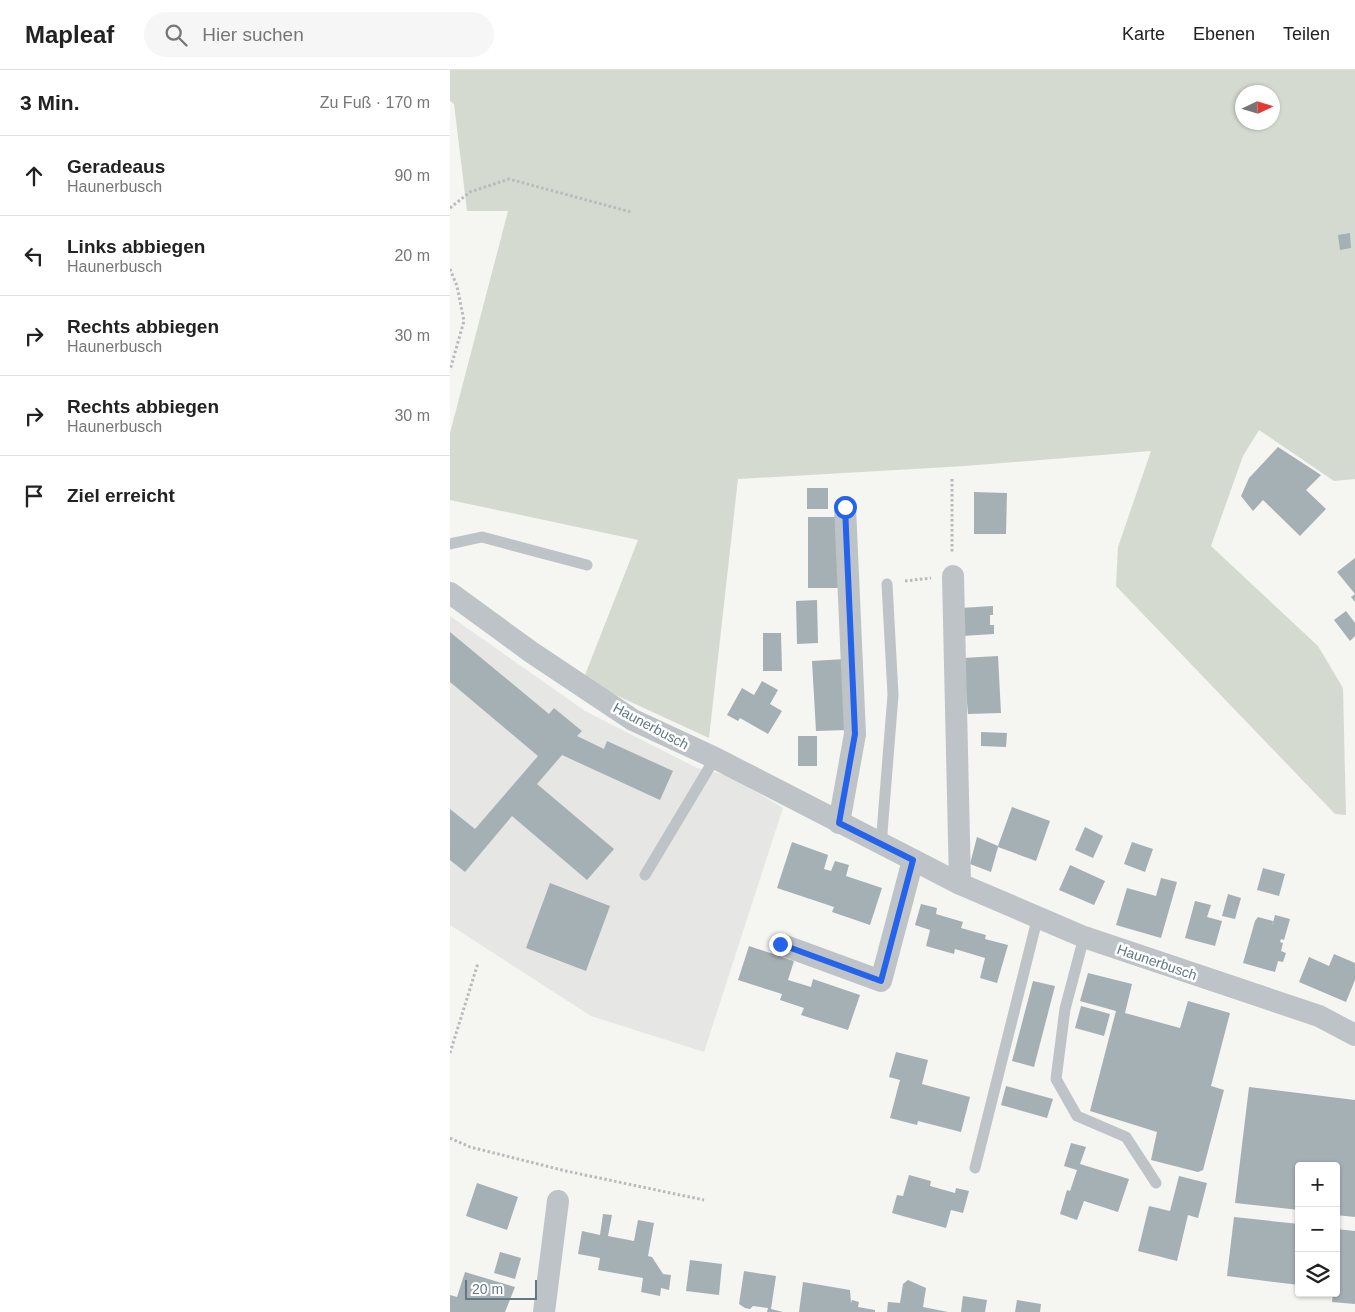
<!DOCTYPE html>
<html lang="de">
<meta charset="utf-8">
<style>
body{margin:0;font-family:Arial,sans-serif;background:#f6f6f6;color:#222}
.controls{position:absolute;right:15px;bottom:15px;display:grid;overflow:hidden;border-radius:5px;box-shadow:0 1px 4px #0004}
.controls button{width:45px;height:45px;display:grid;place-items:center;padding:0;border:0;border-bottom:1px solid #e0e0e0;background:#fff;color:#222;font:25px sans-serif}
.compass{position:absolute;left:785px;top:15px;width:45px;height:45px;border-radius:50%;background:#fff;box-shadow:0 1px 4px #0004;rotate:86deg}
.scale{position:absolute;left:15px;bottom:12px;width:72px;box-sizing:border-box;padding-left:5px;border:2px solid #627984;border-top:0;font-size:14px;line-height:18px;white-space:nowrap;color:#627984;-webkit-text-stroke:4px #fff;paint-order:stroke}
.stop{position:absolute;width:15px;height:15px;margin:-11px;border:4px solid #2563eb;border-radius:50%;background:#fff}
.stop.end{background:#2563eb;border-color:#fff;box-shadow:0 1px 5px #0008}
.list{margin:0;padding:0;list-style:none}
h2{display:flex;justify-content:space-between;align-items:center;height:65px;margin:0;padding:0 20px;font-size:21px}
h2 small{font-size:16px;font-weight:400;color:#767676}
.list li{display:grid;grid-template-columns:32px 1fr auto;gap:15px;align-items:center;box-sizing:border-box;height:80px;padding:0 20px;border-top:1px solid #e0e0e0}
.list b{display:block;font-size:19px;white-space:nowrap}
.list p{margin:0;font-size:16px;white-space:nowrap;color:#767676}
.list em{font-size:16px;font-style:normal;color:#767676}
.icon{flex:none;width:28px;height:28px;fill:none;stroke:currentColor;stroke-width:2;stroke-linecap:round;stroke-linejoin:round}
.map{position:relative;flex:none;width:905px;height:1242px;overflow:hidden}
header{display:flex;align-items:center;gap:30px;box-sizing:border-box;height:70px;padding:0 25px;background:#fff;border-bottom:1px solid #e0e0e0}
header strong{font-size:24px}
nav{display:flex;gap:28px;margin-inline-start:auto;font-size:18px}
.search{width:350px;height:45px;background:#f6f6f6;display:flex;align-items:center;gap:12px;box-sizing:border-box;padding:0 18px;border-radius:28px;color:#767676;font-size:19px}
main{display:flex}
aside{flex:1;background:#fff}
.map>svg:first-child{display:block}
</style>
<header>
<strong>Mapleaf</strong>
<div class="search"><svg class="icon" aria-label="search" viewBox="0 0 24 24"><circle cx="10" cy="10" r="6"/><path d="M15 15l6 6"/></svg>Hier suchen</div>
<nav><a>Karte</a><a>Ebenen</a><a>Teilen</a></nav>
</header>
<main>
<aside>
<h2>3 Min.<small>Zu Fuß · 170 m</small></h2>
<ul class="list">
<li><svg class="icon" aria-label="ahead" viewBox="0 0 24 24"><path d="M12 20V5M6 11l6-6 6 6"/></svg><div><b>Geradeaus</b><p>Haunerbusch</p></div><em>90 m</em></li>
<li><svg class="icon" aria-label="left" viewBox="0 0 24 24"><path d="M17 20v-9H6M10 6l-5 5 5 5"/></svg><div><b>Links abbiegen</b><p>Haunerbusch</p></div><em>20 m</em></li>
<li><svg class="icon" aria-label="right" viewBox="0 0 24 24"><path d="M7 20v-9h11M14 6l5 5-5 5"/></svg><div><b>Rechts abbiegen</b><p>Haunerbusch</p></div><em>30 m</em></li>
<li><svg class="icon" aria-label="right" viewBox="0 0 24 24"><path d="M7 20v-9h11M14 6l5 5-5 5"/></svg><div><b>Rechts abbiegen</b><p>Haunerbusch</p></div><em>30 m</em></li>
<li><svg class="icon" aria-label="arrive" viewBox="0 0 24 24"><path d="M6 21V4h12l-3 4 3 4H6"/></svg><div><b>Ziel erreicht</b></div></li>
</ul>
</aside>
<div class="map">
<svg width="905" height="1242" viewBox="0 0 905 1242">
<rect width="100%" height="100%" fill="#f5f5f1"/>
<path fill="#e6e6e4" d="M0,546L135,641L247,698L280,706L333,738L254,982L141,946L0,855Z"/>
<path fill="#d5dad0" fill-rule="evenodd" d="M0,0H905V409L884,411L809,360L793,386L761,476L868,576L893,618L896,745L885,744L666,516L668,477L701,381L515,396L288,409L259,668L133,610L188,470L0,430V363L58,141H17L4,34L0,31ZM792,22H822V52H792Z"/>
<g fill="#a5b0b5">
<path d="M900,163L901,178L890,180L888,165Z"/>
<path d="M828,377L871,405L856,420L876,439L850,466L813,430L803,441L791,426L799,408Z"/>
<rect x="357" y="418" width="21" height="21"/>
<path d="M524,422L557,423L556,464H524Z"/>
<path d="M358,447H390L391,518H358Z"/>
<path d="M905,488V532L901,527L905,524L887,502Z"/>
<path d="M367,530L368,573L347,574L346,531Z"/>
<path d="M543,536V545H540V555H544V564L512,566L510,538Z"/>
<path d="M896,541L905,553V566L900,571L884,550Z"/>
<path d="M0,562L99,644L104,638L132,661L127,666L154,679L157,671L223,701L210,730L112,685L87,714L164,779L137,810L62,746L15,802L0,790V739L25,759L88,686L0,612Z"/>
<path d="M313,563H331L332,601H313Z"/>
<path d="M548,586L551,643L518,644L513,588Z"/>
<path d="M395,589L398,660L366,661L362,591Z"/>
<path d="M312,611L328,620L320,634L332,641L318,664L290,648L288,651L277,645L292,618L304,625Z"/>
<path d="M531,662L557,663L556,677L531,676Z"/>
<rect x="348" y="666" width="19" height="30"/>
<path d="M562,737L600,751L586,791L548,777L541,802L520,794L527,767L548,776Z"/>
<path d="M635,757L653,766L643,788L625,780Z"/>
<path d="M342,772L378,785L374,799L381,801L385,791L399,795L396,806L432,818L420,855L382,842L384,837L327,818Z"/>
<path d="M682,772L703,779L695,802L674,794Z"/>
<path d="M620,795L655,811L644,835L609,820Z"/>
<path d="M813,798L835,804L829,826L807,820Z"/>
<path d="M711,808L727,812L711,868L666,855L677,818L706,826Z"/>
<path d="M100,813L160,836L136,901L76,878Z"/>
<path d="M778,824L791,828L785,849L772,846Z"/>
<path d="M745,831L761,835L757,847L772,851L765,876L735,868Z"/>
<path d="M471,834L487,838L486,844L513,852L511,858L536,865L535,869L558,875L547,913L530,908L535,888L505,879L504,884L476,876L480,860L465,855Z"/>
<path d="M825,845L840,849L834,870L831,869L830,872L833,873L831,881L836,883L833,892L828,891L825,902L793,893L805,851L808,847L823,851L822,856Z"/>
<path d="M299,876L344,891L338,910L361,917L363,909L410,925L398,960L351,945L354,938L330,930L332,924L288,910Z"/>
<path d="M884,884L905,893V910L896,932L849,912L859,887L879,896Z"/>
<path d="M638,903L682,914L675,943L730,958L738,931L780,943L761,1016L774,1020L753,1100L748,1102L701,1090L707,1062L640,1041L666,941L630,931Z"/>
<path d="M583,911L605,916L584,997L562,991Z"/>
<path d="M631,936L660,944L654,966L625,958Z"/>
<path d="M446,982L478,990L472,1014L520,1027L511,1062L468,1051L467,1055L440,1048L450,1010L439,1007Z"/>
<path d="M556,1016L603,1029L597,1048L551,1035Z"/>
<path d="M799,1017L905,1030V1147L886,1145V1096H849V1140L785,1133Z"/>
<path d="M621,1073L636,1077L630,1094L679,1109L668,1142L634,1131L627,1150L610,1144L617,1120L620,1121L627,1100L614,1096Z"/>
<path d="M459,1105L481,1111L480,1116L505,1123L506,1118L519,1121L513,1143L501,1140L496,1158L442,1143L447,1125L453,1126Z"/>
<path d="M729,1106L757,1113L748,1148L738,1145L727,1191L688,1181L699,1136L720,1141Z"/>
<path d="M27,1113L68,1127L57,1160L16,1146Z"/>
<path d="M153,1144L162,1145L158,1166L184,1171L188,1150L204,1153L198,1186L202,1187L213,1204L221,1205L219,1220L211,1218L210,1226L191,1222L193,1208L148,1200L150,1188L128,1184L132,1161L150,1165Z"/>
<path d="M784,1147L849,1154V1215L777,1206Z"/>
<path d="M886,1159L905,1161V1234L882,1232L883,1223H886Z"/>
<path d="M50,1182L71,1188L65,1209L44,1203Z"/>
<path d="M240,1190L272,1194L269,1225L236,1221Z"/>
<path d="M294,1201L326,1206L321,1239L333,1242H317L318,1238L303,1236L300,1239L295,1238L289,1234Z"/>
<path d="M15,1202L65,1217L55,1242H0V1225L7,1227Z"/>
<path d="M458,1210L476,1218L473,1237L498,1242H437L438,1232L450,1233L453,1214Z"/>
<path d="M353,1212L400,1220L401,1233L402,1230L409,1232L408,1237L425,1240V1242H349Z"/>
<path d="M513,1226L537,1230L535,1242H511Z"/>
<path d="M567,1230L591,1234L590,1242H565Z"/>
</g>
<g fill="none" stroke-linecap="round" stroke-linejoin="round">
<g stroke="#b7bbbd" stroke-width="3" stroke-dasharray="2.5 2.5" stroke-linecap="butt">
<path d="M0,138L20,122L59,109L181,142"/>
<path d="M0,199L7,216L14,251L0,300"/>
<path d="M502,409V484"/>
<path d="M455,511L481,508"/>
<path d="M0,983L28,893"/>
<path d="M0,1068L20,1077L116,1101L254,1130"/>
</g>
<g stroke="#bdc3c6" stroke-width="11">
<path d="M0,474L32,467L137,495"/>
<path d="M431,775L443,625L437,514"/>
<path d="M195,805L265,688"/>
<path d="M634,867L615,939L606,1009L627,1046L676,1067L706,1113"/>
<path d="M525,1098L588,846"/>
</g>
<g stroke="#bdc3c6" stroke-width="22">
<path d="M503,506L510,814"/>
<path d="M0,523L81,582L183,650L265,688L510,814L634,867L869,946L905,965"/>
<path d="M389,753L405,664L395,437"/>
<path d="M330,874L431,911L463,790"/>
<path d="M94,1242L108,1131"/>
</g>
</g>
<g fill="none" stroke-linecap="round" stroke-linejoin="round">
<path stroke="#2563eb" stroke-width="6" d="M330,874L431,911L463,790L389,753L405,664L395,437"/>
</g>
<g text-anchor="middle" stroke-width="5" stroke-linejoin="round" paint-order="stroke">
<g font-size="14" fill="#627984" stroke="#fff">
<text transform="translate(201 656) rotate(28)" y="5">Haunerbusch</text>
<text transform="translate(707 892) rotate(19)" y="5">Haunerbusch</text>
</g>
</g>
</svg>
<div class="controls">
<button>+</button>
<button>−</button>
<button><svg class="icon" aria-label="layers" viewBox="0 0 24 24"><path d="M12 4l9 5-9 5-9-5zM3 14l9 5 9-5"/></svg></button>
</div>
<svg class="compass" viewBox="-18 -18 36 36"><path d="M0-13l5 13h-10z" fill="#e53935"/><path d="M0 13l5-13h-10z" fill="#767676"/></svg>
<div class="scale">20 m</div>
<div class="stop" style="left:395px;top:437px"></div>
<div class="stop end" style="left:330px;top:874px"></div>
</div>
</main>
